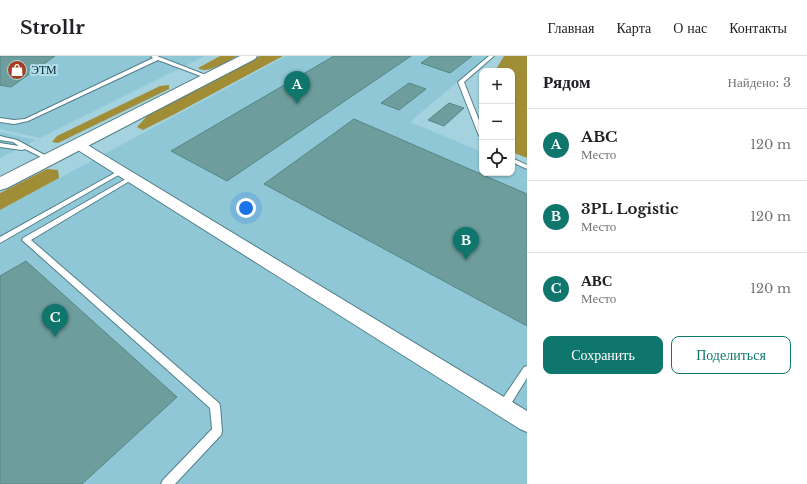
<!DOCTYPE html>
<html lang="ru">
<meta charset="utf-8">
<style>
body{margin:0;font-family:"Libre Baskerville",serif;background:#f2f2f2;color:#202124}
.controls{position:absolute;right:12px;top:12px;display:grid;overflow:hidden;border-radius:8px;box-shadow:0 1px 3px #0004}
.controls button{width:36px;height:36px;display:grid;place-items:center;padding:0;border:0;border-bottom:1px solid #e0e0e0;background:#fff;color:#202124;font:20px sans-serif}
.you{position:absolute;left:246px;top:152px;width:14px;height:14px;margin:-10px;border:3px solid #fff;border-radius:50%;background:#1a73e8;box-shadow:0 0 0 6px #1a73e833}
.badge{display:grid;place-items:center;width:26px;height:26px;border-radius:50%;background:#0f766e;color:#fff;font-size:13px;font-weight:700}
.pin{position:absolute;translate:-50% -33px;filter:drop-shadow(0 1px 2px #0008)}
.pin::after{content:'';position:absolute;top:21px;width:14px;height:12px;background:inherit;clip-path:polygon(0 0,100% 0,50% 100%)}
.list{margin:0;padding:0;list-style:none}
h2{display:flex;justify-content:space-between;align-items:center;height:52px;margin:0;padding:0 16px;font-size:17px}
h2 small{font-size:13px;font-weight:400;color:#757577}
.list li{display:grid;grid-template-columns:26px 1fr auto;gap:12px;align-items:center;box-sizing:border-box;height:72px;padding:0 16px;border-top:1px solid #e0e0e0}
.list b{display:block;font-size:15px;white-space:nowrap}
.list p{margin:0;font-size:13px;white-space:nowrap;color:#757577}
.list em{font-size:13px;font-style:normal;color:#757577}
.actions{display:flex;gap:8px;padding:12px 16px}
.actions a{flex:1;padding:9px 0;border:1px solid #0f766e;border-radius:8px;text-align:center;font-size:14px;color:#0f766e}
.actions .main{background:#0f766e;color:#fff}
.icon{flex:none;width:22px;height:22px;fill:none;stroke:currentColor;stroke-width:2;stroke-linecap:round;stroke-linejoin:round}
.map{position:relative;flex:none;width:527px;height:428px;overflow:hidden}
header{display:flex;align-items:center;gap:24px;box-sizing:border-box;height:56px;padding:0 20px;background:#fff;border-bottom:1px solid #e0e0e0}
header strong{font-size:19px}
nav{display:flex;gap:22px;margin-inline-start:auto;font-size:14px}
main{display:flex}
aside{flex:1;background:#fff}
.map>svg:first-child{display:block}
</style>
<header>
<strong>Strollr</strong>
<nav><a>Главная</a><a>Карта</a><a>О нас</a><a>Контакты</a></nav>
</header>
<main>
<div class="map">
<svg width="527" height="428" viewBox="0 0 527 428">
<rect width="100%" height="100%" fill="#a4d3df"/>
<g fill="#8fc7d6">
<path d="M0,0H205L40,82L0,73Z"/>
<path d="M286,0H488L410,66L482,96V117H512V108L527,114V428H0V154Z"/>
<path d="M0,76L36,84L0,102Z"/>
</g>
<g fill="#a28d37">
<path d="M220,0H237C228,5 207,19 198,12Z"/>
<path d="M260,0H283L173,59L143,74L137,71L148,59Z"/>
<path d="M504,0H527V102L512,96V15H495Z"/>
<path d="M169,29V33L58,87L52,86L57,80L160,30Z"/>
<path d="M47,113L58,114L59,122L0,154V137Z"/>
</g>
<g fill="#6d9e9d" stroke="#568685">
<path d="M0,0H55L11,31L0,29Z"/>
<path d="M334,0H411L227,125L171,95Z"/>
<path d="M431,0H472L450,17L421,7Z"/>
<path d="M409,27L426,33L399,54L381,47Z"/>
<path d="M449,47L464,52L444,70L428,64Z"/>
<path d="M354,63L527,138V270L264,128Z"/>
<path d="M26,205L177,341L82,428H0V220Z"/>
</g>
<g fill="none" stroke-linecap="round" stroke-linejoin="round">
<g stroke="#527f8a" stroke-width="2">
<g id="lane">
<path d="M151,0H157L211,21L206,22L158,4L28,65L14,68L0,66V62L14,64L25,63L153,2Z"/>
<path d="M489,0H494L464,26L482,72V82L479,80L458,26Z"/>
<path d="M0,80L17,84L52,103L51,104H47L25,93L22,94L0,91V87L19,90L13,86L0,84Z"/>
<path d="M512,102L527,109V113L512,106Z"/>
<path d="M120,114L122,115V117L0,187V181Z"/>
<path d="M131,120L134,122L133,123L31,184L219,347L220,350L222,375L221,379L175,428H161L163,424L212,373L210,352L22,184L23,182Z"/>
<path d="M527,310V322L507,354L503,356L499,354L498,351L499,348L524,311Z"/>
</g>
</g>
<g stroke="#527f8a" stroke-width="2">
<path id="street" d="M77,84L81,85L527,355V376L520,373L73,91L71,88L73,85Z"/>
</g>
<g stroke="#527f8a" stroke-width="2">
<path id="secondary" d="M240,0H257L255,3L7,132L0,134V121Z"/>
</g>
<use href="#lane" fill="#fff" fill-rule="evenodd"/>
<use href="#street" fill="#fff" fill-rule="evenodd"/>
<use href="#secondary" fill="#fff" fill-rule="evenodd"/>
</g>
<defs>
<g id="shop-disc" transform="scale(1)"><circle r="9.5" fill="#a63d22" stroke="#b0e0ec"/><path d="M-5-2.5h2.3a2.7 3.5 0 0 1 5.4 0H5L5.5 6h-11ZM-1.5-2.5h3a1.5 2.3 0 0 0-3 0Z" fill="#fff"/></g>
</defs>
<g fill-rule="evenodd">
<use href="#shop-disc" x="17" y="14"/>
</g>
<g text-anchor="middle" stroke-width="4" stroke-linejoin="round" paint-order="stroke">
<g font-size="12" fill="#15282d" stroke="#b0e0ec" text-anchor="start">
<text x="31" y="18">ЭТМ</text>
</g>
</g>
</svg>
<div class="controls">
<button>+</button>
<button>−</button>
<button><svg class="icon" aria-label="locate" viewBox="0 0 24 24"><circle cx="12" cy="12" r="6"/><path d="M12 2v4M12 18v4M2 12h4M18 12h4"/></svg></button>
</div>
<div class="you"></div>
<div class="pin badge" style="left:297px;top:48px">A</div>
<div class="pin badge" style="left:466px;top:204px">B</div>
<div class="pin badge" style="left:55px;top:281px">C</div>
</div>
<aside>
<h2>Рядом<small>Найдено: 3</small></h2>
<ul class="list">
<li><span class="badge">A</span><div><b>ABC</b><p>Место</p></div><em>120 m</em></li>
<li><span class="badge">B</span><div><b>3PL Logistic</b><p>Место</p></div><em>120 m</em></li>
<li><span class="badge">C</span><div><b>АВС</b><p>Место</p></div><em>120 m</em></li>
</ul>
<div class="actions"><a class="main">Сохранить</a><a>Поделиться</a></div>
</aside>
</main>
